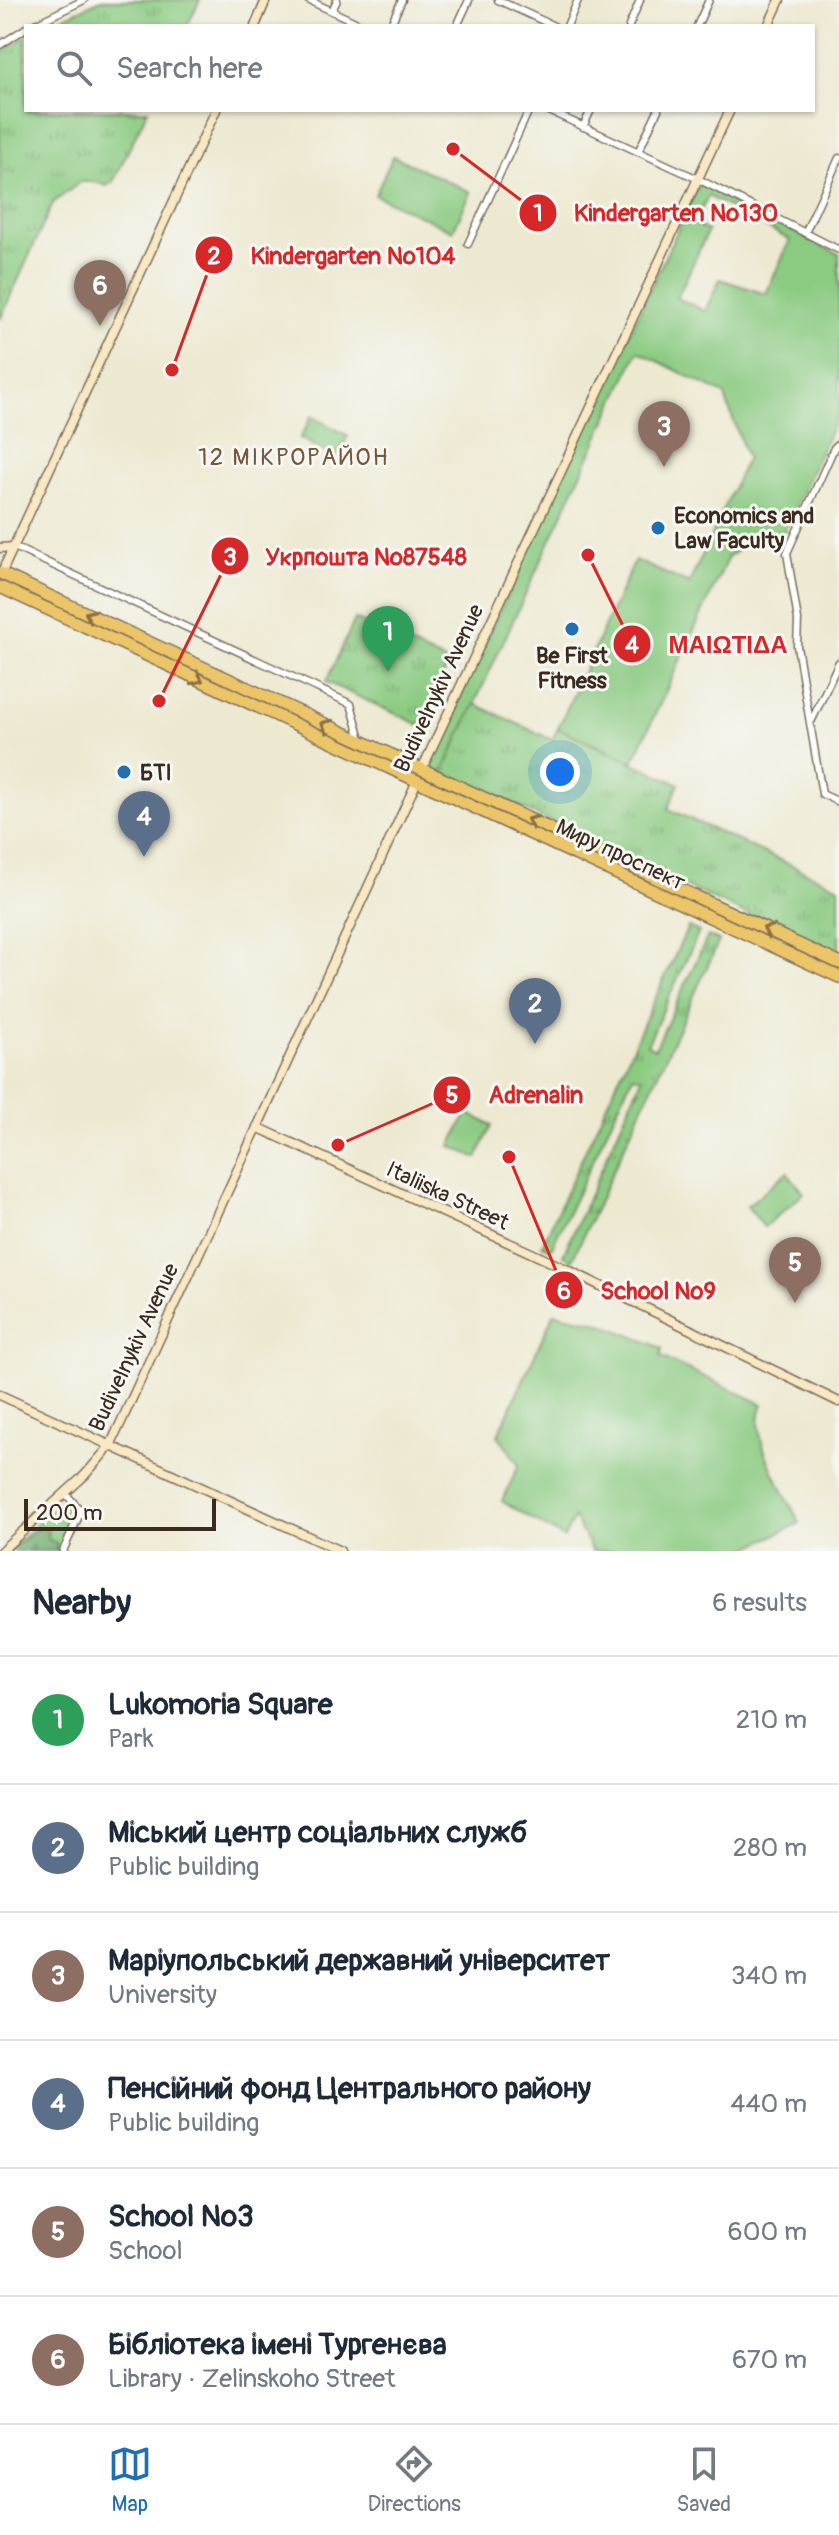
<!DOCTYPE html>
<meta charset="utf-8">
<style>
body{margin:0;font-family:Pangolin,sans-serif;background:#f6f6f7;color:#1f2937}
.scale{position:absolute;left:24px;bottom:20px;width:192px;box-sizing:border-box;padding-left:8px;border:4px solid #3b2a1e;border-top:0;font-size:22px;line-height:28px;white-space:nowrap;color:#3b2a1e;-webkit-text-stroke:6px #f6f6f2;paint-order:stroke}
.you{position:absolute;left:560px;top:772px;width:28px;height:28px;margin:-20px;border:6px solid #fff;border-radius:50%;background:#1a73e8;box-shadow:0 0 0 12px #1a73e833}
.badge{display:grid;place-items:center;width:52px;height:52px;border-radius:50%;background:#1f6fb2;color:#fff;font-size:26px;font-weight:700}
.pin{position:absolute;translate:-50% -66px;filter:drop-shadow(0 2px 4px #0008)}
.pin::after{content:'';position:absolute;top:42px;width:28px;height:24px;background:inherit;clip-path:polygon(0 0,100% 0,50% 100%)}
.list{margin:0;padding:0;list-style:none}
h2{display:flex;justify-content:space-between;align-items:center;height:104px;margin:0;padding:0 32px;font-size:34px}
h2 small{font-size:26px;font-weight:400;color:#747a83}
.list li{display:grid;grid-template-columns:52px 1fr auto;gap:24px;align-items:center;box-sizing:border-box;height:128px;padding:0 32px;border-top:2px solid #e0e1e3}
.list b{display:block;font-size:30px;white-space:nowrap}
.list p{margin:0;font-size:26px;white-space:nowrap;color:#747a83}
.list em{font-size:26px;font-style:normal;color:#747a83}
.icon{flex:none;width:44px;height:44px;fill:none;stroke:currentColor;stroke-width:2;stroke-linecap:round;stroke-linejoin:round}
.map{position:relative;flex:none;width:839px;height:1551px;overflow:hidden}
.search{position:absolute;background:#fff;box-shadow:0 2px 6px #0004;left:24px;right:24px;top:24px;height:88px;display:flex;align-items:center;gap:20px;box-sizing:border-box;padding:0 28px;border-radius:0px;color:#747a83;font-size:30px}
.sheet{height:872px;background:#fff}
nav{display:flex;justify-content:space-around;align-items:center;box-sizing:border-box;height:112px;border-top:2px solid #e0e1e3;background:#fff;font-size:22px;color:#747a83}
nav a{display:grid;justify-items:center;gap:4px}
nav .on{color:#1f6fb2}
.map>svg:first-child{display:block}
</style>
<div class="map">
<svg width="839" height="1551" viewBox="0 0 839 1551">
<defs>
<pattern id="forest-firs" width="22" height="20" patternUnits="userSpaceOnUse" patternTransform="scale(2)"><rect width="22" height="20" fill="#6fae6f"/><path d="M5 1l3.5 6h-7zM16 11l3.5 6h-7z" fill="#5c8e5b"/></pattern>
<pattern id="park-tufts" width="24" height="20" patternUnits="userSpaceOnUse" patternTransform="scale(2)"><rect width="24" height="20" fill="#8aca81"/><path d="M3 7l-1-3M5 7V3M7 7l1-3M15 17l-1-3M17 17v-4M19 17l1-3" fill="none" stroke="#72a469"/></pattern>
</defs>
<rect width="100%" height="100%" fill="#f6f6f2"/>
<filter id="ink" filterUnits="userSpaceOnUse"><feTurbulence type="fractalNoise" baseFrequency=".0125" numOctaves="2"/><feDisplacementMap in="SourceGraphic" scale="16" xChannelSelector="R" yChannelSelector="G"/><feConvolveMatrix kernelMatrix="1 2 1 2 8 2 1 2 1" color-interpolation-filters="sRGB"/></filter>
<filter id="wash" filterUnits="userSpaceOnUse"><feTurbulence type="fractalNoise" baseFrequency=".006" numOctaves="4" result="noise"/><feDisplacementMap in="SourceGraphic" scale="32" xChannelSelector="R" yChannelSelector="G"/><feGaussianBlur stdDeviation="1.8" result="paint"/><feColorMatrix in="noise" values="0 0 0 0 0 0 0 0 0 0 0 0 0 0 0 0 0 1.4 0 .05"/><feComposite in="paint" operator="in"/></filter>
<g filter="url(#wash)">
<rect width="100%" height="100%" fill="#ede9d1"/>
<g fill="#8aca81" stroke="#627a50" stroke-width="2" fill-rule="evenodd">
<path d="M393,156L471,192L453,231L375,195Z"/>
<path d="M699,184L839,254V412L784,531L752,540L728,557L633,762L635,763L558,728L635,560L689,584L747,458L724,394L638,351L442,774L427,767ZM708,196L790,240L766,294L720,279L705,311L677,298L708,231L700,227L696,220Z"/>
<path d="M312,416L348,436L336,458L300,438Z"/>
<path d="M467,1113L492,1125L477,1158L451,1146Z"/>
<path d="M787,1172L804,1193L764,1227L747,1206Z"/>
<path d="M554,1313L597,1322L662,1348L661,1357L763,1404C747,1437 785,1492 800,1523L742,1551H592L574,1518L564,1538L502,1501L519,1465L498,1435Z"/>
<path d="M64,1498L77,1512L60,1551H56L57,1546L48,1539V1532L8,1551Z"/>
</g>
<path fill="url(#forest-firs)" stroke="#556c46" stroke-width="2" d="M41,1526L47,1529L48,1539L56,1543V1551H10Z"/>
<g fill="url(#park-tufts)" stroke="#627a50" stroke-width="2">
<path d="M101,0H200L187,26H45Z"/>
<path d="M26,36V110H148L113,182L106,186L96,182H80L53,203L0,320V53Z"/>
<path d="M355,619L449,663L420,725L326,682Z"/>
<path d="M475,704L552,740L558,728L679,784L668,809L839,887V957L585,840L586,838L500,798L498,800L442,774Z"/>
<path d="M688,927L699,932L647,1045L655,1049L708,936L719,941L572,1260L563,1255L642,1078L633,1075L551,1249L542,1245Z"/>
</g>
</g>
<g filter="url(#ink)">
<g fill="none" stroke-linecap="round" stroke-linejoin="round">
<g stroke="#796d5d" stroke-width="9">
<g id="street">
<path d="M308,0L364,26"/>
<path d="M498,0L554,26"/>
<path d="M332,11L337,0"/>
<path d="M31,26L84,0"/>
<path d="M390,26L402,0"/>
<path d="M457,26L469,0"/>
<path d="M567,26L578,0"/>
<path d="M629,26L640,0"/>
<path d="M697,26L709,0"/>
<path d="M0,45L26,28"/>
<path d="M547,110L698,179L839,250"/>
<path d="M583,127L591,110"/>
<path d="M638,152L658,110"/>
<path d="M805,233L839,158"/>
<path d="M468,244L529,110"/>
<path d="M839,443L834,448L787,553L798,620L797,646L822,794L839,802"/>
<path d="M14,547L351,704L361,739"/>
<path d="M812,720L839,662"/>
<path d="M63,1551L81,1511L65,1493"/>
</g>
</g>
<g stroke="#796d5d" stroke-width="11">
<g id="secondary">
<path d="M255,26L266,0"/>
<path d="M768,26L780,0"/>
<path d="M0,548L14,547"/>
<path d="M1,574L216,110"/>
<path d="M422,769L730,110"/>
<path d="M257,1127L566,1269L839,1402"/>
<path d="M0,1395L340,1551"/>
<path d="M1,1551L85,1475L110,1446L417,781"/>
</g>
</g>
<g stroke="#796d5d" stroke-width="14">
<g id="highway">
<path d="M0,573L839,963"/>
<path d="M0,587L839,977"/>
</g>
</g>
<use href="#street" stroke="#fff" stroke-width="6"/>
<use href="#secondary" stroke="#f8e8c3" stroke-width="8"/>
<use href="#highway" stroke="#edc569" stroke-width="11"/>
</g>
<defs><path id="oneway-chevron" d="M-2-3.5L2.5 0L-2 3.5" fill="none" stroke-width="1.6" stroke-linecap="round" stroke-linejoin="round" transform="scale(2)"/></defs>
<g stroke="#8b7040">
<use href="#oneway-chevron" transform="translate(90 615) rotate(-155)"/>
<use href="#oneway-chevron" transform="translate(198 679) rotate(25)"/>
<use href="#oneway-chevron" transform="translate(326 725) rotate(-155)"/>
<use href="#oneway-chevron" transform="translate(532 821) rotate(-155)"/>
<use href="#oneway-chevron" transform="translate(768 930) rotate(-155)"/>
</g>
</g>
<g fill="#1f6fb2" stroke="#f6f6f2" stroke-width="3">
<circle cx="658" cy="528" r="8"/>
<circle cx="572" cy="629" r="8"/>
<circle cx="124" cy="772" r="8"/>
</g>
<g text-anchor="middle" stroke-width="6" stroke-linejoin="round" paint-order="stroke">
<g font-size="22" font-weight="bold" fill="#3b2a1e" stroke="#f6f6f2" text-anchor="start">
<text x="674" y="523">Economics and<tspan x="674" dy="25">Law Faculty</tspan></text>
<text x="572" y="663" text-anchor="middle">Be First<tspan x="572" dy="25">Fitness</tspan></text>
<text x="140" y="780">БТІ</text>
</g>
<g font-size="22" fill="#3b2a1e" stroke="#f6f6f2">
<text transform="translate(438 688) rotate(-65)" y="8">Budivelnykiv Avenue</text>
<text transform="translate(621 854) rotate(25)" y="8">Миру проспект</text>
<text transform="translate(448 1195) rotate(25)" y="8">Italiiska Street</text>
<text transform="translate(133 1347) rotate(-65)" y="8">Budivelnykiv Avenue</text>
</g>
<g font-size="24" letter-spacing="2" fill="#765838" stroke="#f6f6f2">
<text x="294" y="465">12 МІКРОРАЙОН</text>
</g>
</g>
<path fill="none" stroke="#d62828" stroke-width="3" d="M453 149L538 213M172 370L214 255M159 701L230 556M588 555L632 644M338 1145L452 1095M509 1157L564 1290"/>
<g fill="#d62828" stroke="#f6f6f2" stroke-width="3">
<circle cx="453" cy="149" r="8"/>
<circle cx="172" cy="370" r="8"/>
<circle cx="159" cy="701" r="8"/>
<circle cx="588" cy="555" r="8"/>
<circle cx="338" cy="1145" r="8"/>
<circle cx="509" cy="1157" r="8"/>
<circle cx="538" cy="213" r="20"/>
<circle cx="214" cy="255" r="20"/>
<circle cx="230" cy="556" r="20"/>
<circle cx="632" cy="644" r="20"/>
<circle cx="452" cy="1095" r="20"/>
<circle cx="564" cy="1290" r="20"/>
</g>
<g font-size="24" text-anchor="middle" font-weight="bold" fill="#fff">
<text x="538" y="221">1</text>
<text x="214" y="264">2</text>
<text x="230" y="565">3</text>
<text x="632" y="653">4</text>
<text x="452" y="1103">5</text>
<text x="564" y="1299">6</text>
</g>
<g font-size="24" text-anchor="middle" font-weight="bold" fill="#d62828" stroke="#f6f6f2" stroke-width="6" stroke-linejoin="round" paint-order="stroke">
<text x="676" y="221">Kindergarten №130</text>
<text x="353" y="264">Kindergarten №104</text>
<text x="366" y="565">Укрпошта №87548</text>
<text x="728" y="653">ΜΑΙΩΤΙΔΑ</text>
<text x="536" y="1103">Adrenalin</text>
<text x="658" y="1299">School №9</text>
</g>
</svg>
<div class="scale">200 m</div>
<div class="you"></div>
<div class="pin badge" style="left:388px;top:672px;background:#2e9e5b">1</div>
<div class="pin badge" style="left:535px;top:1044px;background:#5c6f8a">2</div>
<div class="pin badge" style="left:664px;top:467px;background:#8d6e63">3</div>
<div class="pin badge" style="left:144px;top:857px;background:#5c6f8a">4</div>
<div class="pin badge" style="left:795px;top:1303px;background:#8d6e63">5</div>
<div class="pin badge" style="left:100px;top:326px;background:#8d6e63">6</div>
<div class="search"><svg class="icon" aria-label="search" viewBox="0 0 24 24"><circle cx="10" cy="10" r="6"/><path d="M15 15l6 6"/></svg>Search here</div>
</div>
<section class="sheet">
<h2>Nearby<small>6 results</small></h2>
<ul class="list">
<li><span class="badge" style="background:#2e9e5b">1</span><div><b>Lukomoria Square</b><p>Park</p></div><em>210 m</em></li>
<li><span class="badge" style="background:#5c6f8a">2</span><div><b>Міський центр соціальних служб</b><p>Public building</p></div><em>280 m</em></li>
<li><span class="badge" style="background:#8d6e63">3</span><div><b>Маріупольський державний університет</b><p>University</p></div><em>340 m</em></li>
<li><span class="badge" style="background:#5c6f8a">4</span><div><b>Пенсійний фонд Центрального району</b><p>Public building</p></div><em>440 m</em></li>
<li><span class="badge" style="background:#8d6e63">5</span><div><b>School №3</b><p>School</p></div><em>600 m</em></li>
<li><span class="badge" style="background:#8d6e63">6</span><div><b>Бібліотека імені Тургенєва</b><p>Library · Zelinskoho Street</p></div><em>670 m</em></li>
</ul>
</section>
<nav>
<a class="on"><svg class="icon" aria-label="map" viewBox="0 0 24 24"><path d="M3 6l6-2 6 2 6-2v14l-6 2-6-2-6 2zM9 4v14M15 6v14"/></svg>Map</a>
<a><svg class="icon" aria-label="directions" viewBox="0 0 24 24"><path d="M12 3l9 9-9 9-9-9zM9 14v-3h6M13 9l2 2-2 2"/></svg>Directions</a>
<a><svg class="icon" aria-label="saved" viewBox="0 0 24 24"><path d="M7 4h10v16l-5-4-5 4z"/></svg>Saved</a>
</nav>
